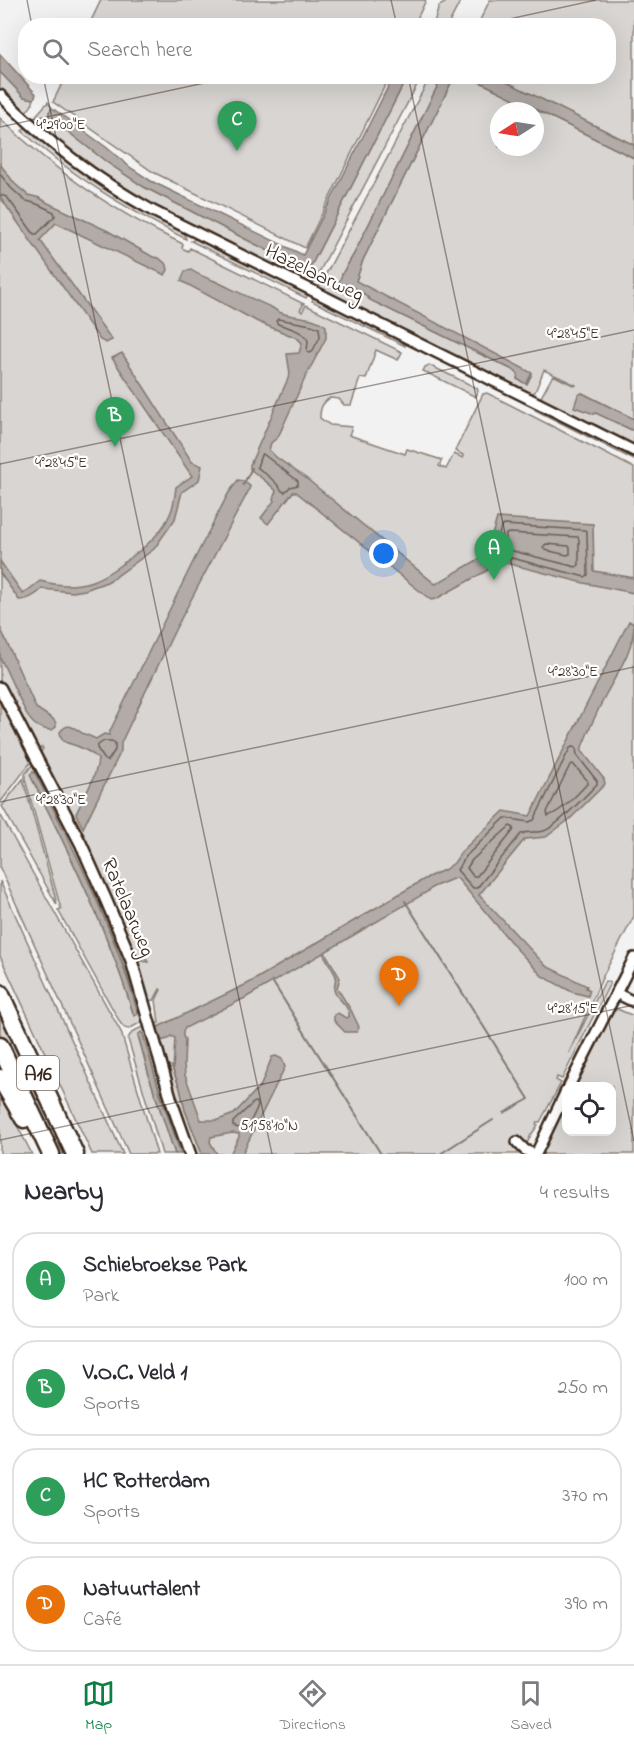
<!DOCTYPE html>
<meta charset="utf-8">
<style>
body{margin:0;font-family:"Indie Flower",sans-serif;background:#f7f7f7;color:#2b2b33}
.controls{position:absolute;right:18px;bottom:18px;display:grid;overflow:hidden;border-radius:12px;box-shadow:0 6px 24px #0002}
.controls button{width:54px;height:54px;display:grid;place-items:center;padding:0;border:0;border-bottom:2px solid #e1e1e2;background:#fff;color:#2b2b33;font:30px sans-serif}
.compass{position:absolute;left:490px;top:102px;width:54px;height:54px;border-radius:50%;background:#fff;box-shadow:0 6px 24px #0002;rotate:258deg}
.you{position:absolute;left:384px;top:554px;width:21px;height:21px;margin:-15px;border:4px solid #fff;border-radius:50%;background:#1a73e8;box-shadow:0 0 0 9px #1a73e833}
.badge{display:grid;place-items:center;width:39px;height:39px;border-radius:50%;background:#0b8043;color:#fff;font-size:20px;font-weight:700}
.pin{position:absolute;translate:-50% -50px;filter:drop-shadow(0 2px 3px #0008)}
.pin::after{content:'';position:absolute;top:32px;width:21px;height:18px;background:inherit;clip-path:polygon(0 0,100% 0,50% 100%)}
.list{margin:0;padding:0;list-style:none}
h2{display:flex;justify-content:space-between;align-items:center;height:78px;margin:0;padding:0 24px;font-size:26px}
h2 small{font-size:20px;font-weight:400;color:#7c7c81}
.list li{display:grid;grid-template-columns:39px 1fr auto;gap:18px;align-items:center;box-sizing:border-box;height:96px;margin:0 12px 12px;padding:0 12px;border:2px solid #e1e1e2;border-radius:24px}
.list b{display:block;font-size:22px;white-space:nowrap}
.list p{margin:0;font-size:20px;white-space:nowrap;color:#7c7c81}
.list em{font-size:20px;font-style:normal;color:#7c7c81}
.icon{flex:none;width:33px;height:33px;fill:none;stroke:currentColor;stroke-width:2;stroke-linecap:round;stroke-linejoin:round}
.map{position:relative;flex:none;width:634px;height:1154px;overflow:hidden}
.search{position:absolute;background:#fff;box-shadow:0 6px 24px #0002;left:18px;right:18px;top:18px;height:66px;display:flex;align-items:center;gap:15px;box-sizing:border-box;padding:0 21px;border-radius:24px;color:#7c7c81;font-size:22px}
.sheet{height:510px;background:#fff}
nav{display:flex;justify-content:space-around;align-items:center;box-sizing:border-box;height:84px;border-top:2px solid #e1e1e2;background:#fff;font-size:16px;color:#7c7c81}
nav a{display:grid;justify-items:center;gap:3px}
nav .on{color:#0b8043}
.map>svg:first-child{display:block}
</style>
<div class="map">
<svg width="634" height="1154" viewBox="0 0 634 1154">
<rect width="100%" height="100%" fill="#f3f2f2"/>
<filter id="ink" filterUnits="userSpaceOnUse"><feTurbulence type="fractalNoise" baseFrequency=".0167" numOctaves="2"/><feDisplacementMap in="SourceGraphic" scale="12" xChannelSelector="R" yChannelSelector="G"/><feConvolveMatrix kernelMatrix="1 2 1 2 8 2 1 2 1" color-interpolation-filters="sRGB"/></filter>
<g filter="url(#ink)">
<g fill="#d8d5d2" stroke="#8a8078" stroke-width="1.5" fill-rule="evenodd">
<path d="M101,0H426L414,25H89Z"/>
<path d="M447,0H461L448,25L433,26L439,6L445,3Z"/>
<path d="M490,0H634V145L497,77L608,76V26H477Z"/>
<path d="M0,72L24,97L34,99C33,105 29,111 23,112L20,111L0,91Z"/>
<path d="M65,77V76L389,77L305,248L153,172L53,102Z"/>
<path d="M407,77H421L312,286L167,215L101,177L32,120L48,102L52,108L49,112V117L108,163L144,187L298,266L308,268L312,264Z"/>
<path d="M430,77H442L354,254L342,274L370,300L513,370L518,374L517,379L527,384L532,374L358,283L356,281L363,260L454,77H470L634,158V419L582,393L578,396L594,414L596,413L634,431V446L611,435V433L596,425L594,427L540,399L552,377L555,376L575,386L576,385L544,370L535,392L528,394L318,289ZM499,111H535V147H499Z"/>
<path d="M0,118C55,172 113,211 183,244L182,248L188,251L190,248L304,304L300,310L302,312L306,305L402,352L398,360L376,350L366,379L360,378L351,405H344L339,399L330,398C322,403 320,408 320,418L330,425L352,427L349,435L405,454L407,449L442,460L439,466L446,469L454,454L463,458V455L455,451L483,394L487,393L634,468V916L603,976L569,1053L605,981L610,983L562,1079L557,1077L556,1080L561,1083L540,1122H537L536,1124L538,1125L531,1135L524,1150L528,1154H208L180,1088L185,1110L202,1154H194L166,1069L172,1068L179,1086L172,1066H165L154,1024L159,1023L156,1000L161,990L160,989L154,1000L148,1001L135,960L148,962L147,960L134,957L41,756L40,753L43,749L42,747L39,750L37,749L0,681Z"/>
<path d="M27,126L60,155L100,184L184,231L186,239C125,208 73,177 22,131Z"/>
<path d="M198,238L309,292L306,298L191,241Z"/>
<path d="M315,295L404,341L405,346L312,301Z"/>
<path d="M429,365L477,388L478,391L476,397L423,371L425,367Z"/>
<path d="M537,406L634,455V460L535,410Z"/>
<path d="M0,695L34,758L0,803Z"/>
<path d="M35,761L110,918L134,980L143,1021L129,1029L125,1028L121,1024L58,910L61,909L25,779V774ZM33,772L35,773L90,885L120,953L132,991L133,1013C108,930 69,853 31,775Z"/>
<path d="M23,779L55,896L57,905L2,806Z"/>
<path d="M0,814L121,1032L157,1154H129L0,868Z"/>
<path d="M0,881L123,1154H92L0,956Z"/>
<path d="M613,1009L615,1011L617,1009L634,1016V1154H541L566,1101V1132H612V1086H574Z"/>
<path d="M0,1010L67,1154H60L0,1033Z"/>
<path d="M143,1027L148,1029L186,1154H181L180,1150L160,1093L143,1034L138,1035L150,1079L175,1154H162L128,1039C130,1032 137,1029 143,1027Z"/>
<path d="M0,1093L32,1154H0Z"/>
</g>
<g fill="#b2aba7" stroke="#827770" stroke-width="1.5">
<path d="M0,54L36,94L34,99L24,97L0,72Z"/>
<path d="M393,77H407L312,264L308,268L298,266L144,187L108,163L49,117V112L52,108L106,147L131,168L151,181L303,255Z"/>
<path d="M442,77H454L363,260L356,281L532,373L526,384L517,379L518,374L513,370L370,300C361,289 352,286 339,283L342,274L354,254Z"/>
<path d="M470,77H497L634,145V158Z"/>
<path d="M0,164L15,184L28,195L40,198L48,203L108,231L153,257L159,258L167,265L168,270L165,275L56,223L40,240L112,340L106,343L100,340L0,197Z"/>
<path d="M191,270C200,276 208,278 217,282C236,291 254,300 273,308C286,320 310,313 326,326V338L306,376L278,437L271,443L269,450L276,457L307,479L434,583L436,584L486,555L497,518L593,524L594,571L634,578V593L584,583L502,562L436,599L431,600L296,492H293L268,524L261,518L274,501L273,499L276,491C271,484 257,475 250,469V465L290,374L287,354L299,353L302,343L297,338L258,322L181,281L185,271Z"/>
<path d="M122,353L192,462L202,466L199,480L182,492L175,519L154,549L114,578L107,582L85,590L73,592L42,589C36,595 28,600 19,600L0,573V561L23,594L40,581C82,592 102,580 134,555C149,544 163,531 170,514C174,506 175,495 176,487L192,476L112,358Z"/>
<path d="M582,393L634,419V431L596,413L594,414L574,407L578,395Z"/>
<path d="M238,480L243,481L250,486L249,490L175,630L121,743V751L83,828L76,814C84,796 96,779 98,759C94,754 84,749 77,746C68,743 61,743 60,732C68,722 73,727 82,733C87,735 92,737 96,739L104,734L109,735L110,731L192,564L228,494Z"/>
<path d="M629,621L634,624C634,649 618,672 606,694C597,712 589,729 582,747V751L604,779L605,784L570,819L546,837L525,839L479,895L546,966L587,986L586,988L590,990L588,996L572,992L542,976L514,946L457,878H455L433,887L427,892L325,952L340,978L337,988L351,1010L359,1027L357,1032H345L334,1021V1015L338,1013L346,1018L349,1017V1012L345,1005L336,995L334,990L336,976L323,953L245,998L185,1028L183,1032V1037L185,1039L184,1065L185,1075L201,1120H218L234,1114L261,1085L272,1057L276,1056L282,1059L285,1067L242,1154H230L239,1137V1134L232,1133L211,1137L210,1142L217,1154H202L185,1110L180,1088L173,1070L175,1038L171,1036L168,1039L160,1041L156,1028L249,983L428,877L444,870L454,863L462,851L504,811L530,816Z"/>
<path d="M0,627L36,708L53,719L56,723V727L52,730C40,730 31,723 26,713L0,657Z"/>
<path d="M33,772L35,773C75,850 114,929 138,1013L137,1015L134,1016L133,1013C108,930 69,853 30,775Z"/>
<path d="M141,1032L143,1034L160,1093L181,1154H175L150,1079L138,1035Z"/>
</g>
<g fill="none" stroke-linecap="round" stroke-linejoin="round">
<g stroke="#6b5e55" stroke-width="1.5">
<path d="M0,174L11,188L24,200L37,204L54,212L55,216L37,234H34L7,197L0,195"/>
<path d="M278,319L311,325L319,328L320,337L312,352L309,353L307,351C307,350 308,343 308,341C305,331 286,327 278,324L276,321Z"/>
<path d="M263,454L298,481V485L290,487L285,492L282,491C276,480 266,475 257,467L261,455Z"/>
<path d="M504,525L585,530L587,533L588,575L585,577L504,556L495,557L494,554L501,527Z"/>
<path d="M509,533L578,537L579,540V565L576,567L505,549L504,545L506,534Z"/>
<path d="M546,544L569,546L570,548V554L567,555L545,550L543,547Z"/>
<path d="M104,741H112L115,743V750L108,761L105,760L97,748L98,745Z"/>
<path d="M573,747L576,748L577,755L597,781V784C586,795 558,826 544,831C536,833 528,831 521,834L477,888H473L457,870L467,855L505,818L529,822L534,820L570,748Z"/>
<path d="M573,764L587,780L588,783C577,794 563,811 548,816L547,812L570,765Z"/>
<path d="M510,826L514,828L513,831L477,876H473L467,868L472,860Z"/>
<path d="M256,1102L258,1106L247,1129L244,1130L233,1126V1122L253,1103Z"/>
</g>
<g stroke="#827770" stroke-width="2">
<path d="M243,485L252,468"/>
<path d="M405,901L529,1099L504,1113"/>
<path d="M272,981L381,1154"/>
<path d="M440,1154L493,1120"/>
</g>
<g stroke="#3b2a1e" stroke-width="14">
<g id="minor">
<path d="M0,95C48,143 94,178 153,211L634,451"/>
<path d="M616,993L634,1002"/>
<path d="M569,1086L634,958"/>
<path d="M517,1142L525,1150L534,1154"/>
<path d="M536,1154L566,1091"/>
</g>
</g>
<g stroke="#3b2a1e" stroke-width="15">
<path id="tertiary" d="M0,688L81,844L106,900L131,959L173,1106L190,1154"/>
</g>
<g stroke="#3b2a1e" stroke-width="21">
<g id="motorway">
<path d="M0,993L75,1154"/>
<path d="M0,1046L51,1154"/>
<path d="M0,1078L24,1119"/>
</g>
</g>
<use href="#minor" stroke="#fff" stroke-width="9"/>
<use href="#tertiary" stroke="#fff" stroke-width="10"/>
<use href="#motorway" stroke="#fff" stroke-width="16"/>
</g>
</g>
<path fill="none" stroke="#3b2a1e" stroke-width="1.5" stroke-opacity="0.45" d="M27,0L32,26M391,0L397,26M477,26L596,0M43,76L272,1154M408,76L634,1141M0,127L237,76M0,464L634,330M0,802L634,667M0,1140L634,1005"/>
<g text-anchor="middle" stroke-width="4.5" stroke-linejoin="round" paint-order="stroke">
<rect fill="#fff" stroke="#766a62" stroke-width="1.5" x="17" y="1056" width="42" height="34" rx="4.5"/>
<g font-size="20" font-weight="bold" fill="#3b2a1e">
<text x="38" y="1080">A16</text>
</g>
<g font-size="21" fill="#3b2a1e" stroke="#fff">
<text transform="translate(315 272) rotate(26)" y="7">Hazelaarweg</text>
<text transform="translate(129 907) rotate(67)" y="7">Ratelaarweg</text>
</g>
</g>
<g font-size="15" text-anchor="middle" fill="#3b2a1e" stroke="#fff" stroke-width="4.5" stroke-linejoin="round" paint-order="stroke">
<text x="61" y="129">4°29'00"E</text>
<text x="573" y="338">4°28'45"E</text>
<text x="61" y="467">4°28'45"E</text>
<text x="573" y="676">4°28'30"E</text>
<text x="61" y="804">4°28'30"E</text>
<text x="573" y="1013">4°28'15"E</text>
<text x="269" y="1130">51°58'10"N</text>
</g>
</svg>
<div class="controls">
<button><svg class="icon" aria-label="locate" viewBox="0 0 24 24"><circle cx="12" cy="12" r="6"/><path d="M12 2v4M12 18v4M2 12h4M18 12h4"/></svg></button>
</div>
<svg class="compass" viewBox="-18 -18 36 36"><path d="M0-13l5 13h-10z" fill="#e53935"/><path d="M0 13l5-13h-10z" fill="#7c7c81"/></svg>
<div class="you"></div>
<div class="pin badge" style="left:494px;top:580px;background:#2e9e5b">A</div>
<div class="pin badge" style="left:115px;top:447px;background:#2e9e5b">B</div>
<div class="pin badge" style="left:237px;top:151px;background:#2e9e5b">C</div>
<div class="pin badge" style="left:399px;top:1006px;background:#e8710a">D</div>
<div class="search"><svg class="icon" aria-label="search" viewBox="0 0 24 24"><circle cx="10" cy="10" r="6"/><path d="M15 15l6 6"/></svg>Search here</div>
</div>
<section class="sheet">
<h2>Nearby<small>4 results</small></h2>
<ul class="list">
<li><span class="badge" style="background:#2e9e5b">A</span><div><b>Schiebroekse Park</b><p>Park</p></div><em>100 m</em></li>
<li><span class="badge" style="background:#2e9e5b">B</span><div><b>V.O.C. Veld 1</b><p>Sports</p></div><em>250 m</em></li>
<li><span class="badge" style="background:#2e9e5b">C</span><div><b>HC Rotterdam</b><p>Sports</p></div><em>370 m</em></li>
<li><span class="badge" style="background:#e8710a">D</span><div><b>Natuurtalent</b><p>Café</p></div><em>390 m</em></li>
</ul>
</section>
<nav>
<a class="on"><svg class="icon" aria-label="map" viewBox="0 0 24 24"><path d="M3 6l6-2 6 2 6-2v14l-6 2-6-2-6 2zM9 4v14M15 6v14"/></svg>Map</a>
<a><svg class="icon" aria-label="directions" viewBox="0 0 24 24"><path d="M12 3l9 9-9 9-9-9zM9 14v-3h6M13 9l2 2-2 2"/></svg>Directions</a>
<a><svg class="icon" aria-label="saved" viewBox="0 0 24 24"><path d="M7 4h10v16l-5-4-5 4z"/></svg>Saved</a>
</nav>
